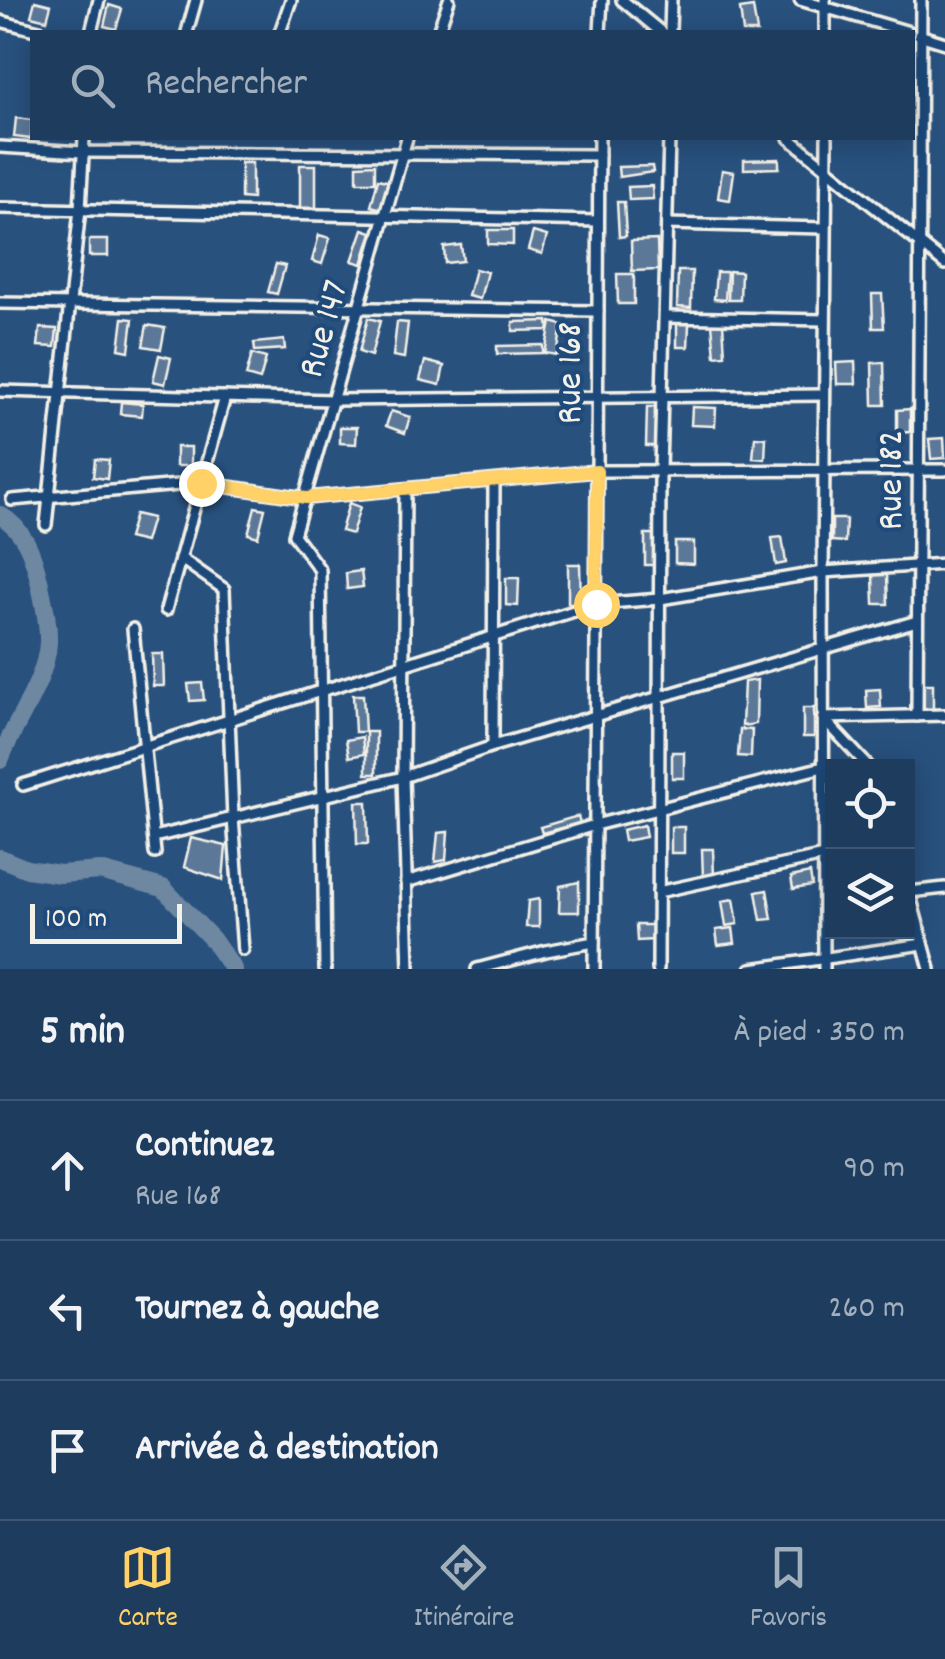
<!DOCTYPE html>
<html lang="fr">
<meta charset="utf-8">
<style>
body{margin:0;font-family:Dekko,sans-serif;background:#2b4867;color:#f1f3f6}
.controls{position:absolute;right:30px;bottom:30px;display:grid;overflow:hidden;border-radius:0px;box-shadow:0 5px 25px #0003}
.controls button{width:90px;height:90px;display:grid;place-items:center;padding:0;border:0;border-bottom:2px solid #3c5673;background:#1e3d5e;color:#f1f3f6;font:50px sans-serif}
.scale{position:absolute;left:30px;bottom:25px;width:152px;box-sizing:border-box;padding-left:10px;border:5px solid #f4f1e8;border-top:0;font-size:28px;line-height:35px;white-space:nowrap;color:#f4f1e8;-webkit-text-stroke:8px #1f4a7a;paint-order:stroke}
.stop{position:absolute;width:30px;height:30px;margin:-22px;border:8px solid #ffd166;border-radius:50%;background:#fff}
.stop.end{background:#ffd166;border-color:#fff;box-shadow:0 2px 10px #0008}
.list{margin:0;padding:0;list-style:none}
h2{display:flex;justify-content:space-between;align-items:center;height:130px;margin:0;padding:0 40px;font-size:42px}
h2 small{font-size:32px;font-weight:400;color:#a1aebc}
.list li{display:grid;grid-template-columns:65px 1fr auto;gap:30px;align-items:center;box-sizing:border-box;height:140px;padding:0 40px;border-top:2px solid #3c5673}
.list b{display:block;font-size:38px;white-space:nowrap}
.list p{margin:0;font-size:32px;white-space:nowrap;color:#a1aebc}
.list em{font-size:32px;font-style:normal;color:#a1aebc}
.icon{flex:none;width:55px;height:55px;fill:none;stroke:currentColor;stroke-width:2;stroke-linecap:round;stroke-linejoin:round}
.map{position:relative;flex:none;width:945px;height:969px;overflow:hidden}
.search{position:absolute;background:#1e3d5e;box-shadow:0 5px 25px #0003;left:30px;right:30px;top:30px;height:110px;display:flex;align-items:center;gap:25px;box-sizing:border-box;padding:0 35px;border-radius:0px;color:#a1aebc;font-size:38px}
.sheet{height:550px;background:#1e3d5e}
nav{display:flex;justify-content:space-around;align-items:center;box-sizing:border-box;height:140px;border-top:2px solid #3c5673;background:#1e3d5e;font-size:28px;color:#a1aebc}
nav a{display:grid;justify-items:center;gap:5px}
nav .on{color:#ffd166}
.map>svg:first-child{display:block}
</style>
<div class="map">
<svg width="945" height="969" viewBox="0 0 945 969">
<rect width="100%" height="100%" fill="#28517e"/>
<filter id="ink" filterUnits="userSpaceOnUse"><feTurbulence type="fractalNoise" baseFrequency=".01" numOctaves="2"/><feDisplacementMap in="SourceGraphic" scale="20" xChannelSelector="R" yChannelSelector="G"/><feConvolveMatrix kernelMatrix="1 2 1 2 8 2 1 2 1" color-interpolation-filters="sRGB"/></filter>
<g filter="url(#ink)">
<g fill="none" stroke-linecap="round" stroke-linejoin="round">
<g stroke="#6e88a2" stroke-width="18">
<path d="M0,515C24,529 33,554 39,580C43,600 49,622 48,643C46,681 14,723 0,760"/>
<path d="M0,858L27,869L60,874L100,871L163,888L212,939L233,969"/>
</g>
</g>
<g fill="#5b7899" stroke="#f4f1e8" stroke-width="2.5">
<path d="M35,1L51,5L47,20L31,16Z"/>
<path d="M109,5L122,9L116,29L104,26Z"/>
<path d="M753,7L757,32H743L740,9Z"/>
<path d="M16,118L32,120L31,139L14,137Z"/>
<path d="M779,159V168L744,169V160Z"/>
<path d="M241,163H252V199L241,198Z"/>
<path d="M375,164V182H357V165Z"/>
<rect x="300" y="165" width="16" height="43"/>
<path d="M652,166L653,172L619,177L618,167Z"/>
<path d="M722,170L734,172L730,200L718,198Z"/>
<path d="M378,179L390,182L382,209L371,206Z"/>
<path d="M652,186L653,199L629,200L628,187Z"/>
<path d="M617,202H624L626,236L619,237Z"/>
<path d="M363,229L372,232L362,264L352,261Z"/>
<path d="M488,230H513V245L488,244Z"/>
<path d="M533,232L547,236L542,254L528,250Z"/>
<path d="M319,235L330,238L322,264L312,261Z"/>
<rect x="89" y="240" width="19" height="16"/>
<path d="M657,240L658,270L632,271L631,241Z"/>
<path d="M461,245L463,261L445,263L444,247Z"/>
<path d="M276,264L285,266L277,294L268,292Z"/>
<path d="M475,269L487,272L480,299L468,296Z"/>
<path d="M678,271H692L691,308L677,307Z"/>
<path d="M729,271L741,272L740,300H728Z"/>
<path d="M716,272H727L725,300L714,299Z"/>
<path d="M617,274H634V304H618Z"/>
<path d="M872,294H882L884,328H873Z"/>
<path d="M123,318L133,319L129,351L119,349Z"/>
<path d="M368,318L380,321L371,356L359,352Z"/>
<path d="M548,321L549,330L513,331V322Z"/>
<path d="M397,322L408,323L404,358L393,356Z"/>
<path d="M551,322L562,325L557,355L545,353Z"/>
<path d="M723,323L725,355L715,356L712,324Z"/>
<path d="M677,324H689L688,347H677Z"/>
<path d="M147,325L165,328L161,349L143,346Z"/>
<path d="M40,328L57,329L55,347L38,346Z"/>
<path d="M284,340L285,349L255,351L254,343Z"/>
<path d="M543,345V353L497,354V346Z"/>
<path d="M252,354L266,358L260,380L246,376Z"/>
<path d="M159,355L171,358L165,384L153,381Z"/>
<path d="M425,361L444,366L440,385L420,380Z"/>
<path d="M855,362L856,384H837L836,363Z"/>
<path d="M884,362L885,405H873L872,363Z"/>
<path d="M121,402L143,404L142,416L120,414Z"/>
<path d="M647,407H656V446H646Z"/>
<path d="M692,407L716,408L715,426L691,425Z"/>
<path d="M910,409V432L897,433V410Z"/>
<path d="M391,411L410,417L405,433L386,426Z"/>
<path d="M340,427H357L356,444L340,443Z"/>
<path d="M755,437L766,438L765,459L753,458Z"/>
<path d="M944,438L945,458L931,459L929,439Z"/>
<rect x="176" y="447" width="15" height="19"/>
<path d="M95,459L109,460L107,479L93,477Z"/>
<path d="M349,503L360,507L352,534L341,531Z"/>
<path d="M255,507L265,509L258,537L248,534Z"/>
<path d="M135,514L152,518L145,542L128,538Z"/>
<path d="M832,519H846L845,542L832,541Z"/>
<rect x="645" y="534" width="12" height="31"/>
<path d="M782,537L786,563L776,565L772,538Z"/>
<path d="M675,542H694V564L675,563Z"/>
<path d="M568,564H580L581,603H568Z"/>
<path d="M361,571L363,587L347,589L346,573Z"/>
<path d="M873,575H887L888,604H874Z"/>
<path d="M506,578H519L518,606L506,605Z"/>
<path d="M152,654H163L164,686H153Z"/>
<path d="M757,680L756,724L742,726L744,682Z"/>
<path d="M202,683L204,700L190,701L188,684Z"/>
<path d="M921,684H933V710L922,711Z"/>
<path d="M880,689L881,707L867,708L866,690Z"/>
<path d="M353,695H363L365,732H355Z"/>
<rect x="803" y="708" width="11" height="29"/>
<path d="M740,729L752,730L751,757L738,756Z"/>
<rect x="366" y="732" width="10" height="42"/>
<path d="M362,737L364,754L349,757L346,740Z"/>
<rect x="672" y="752" width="12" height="26"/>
<path d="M356,802H367L368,844H357Z"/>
<path d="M578,816L580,823L542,833L540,827Z"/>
<path d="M644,825L646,837L624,841L622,830Z"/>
<rect x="671" y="827" width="13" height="26"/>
<path d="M448,832L446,860L435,862L438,833Z"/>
<path d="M191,838L226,846L223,880L184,867Z"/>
<path d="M702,849H713L714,877L703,878Z"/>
<path d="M810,873L812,886L793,889L791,877Z"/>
<path d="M579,882V912H559L560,886Z"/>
<path d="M767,890L772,919L761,920L756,892Z"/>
<path d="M539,899V927H526L528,901Z"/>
<path d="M734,899L738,924L726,926L722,901Z"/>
<path d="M636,925H653V940L637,941Z"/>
<path d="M733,928L735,943L718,945L716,930Z"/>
</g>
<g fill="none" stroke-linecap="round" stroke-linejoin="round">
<g stroke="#f4f1e8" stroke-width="16">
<g id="minor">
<path d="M622,0L661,32"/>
<path d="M800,0L909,32"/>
<path d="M825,0V32"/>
<path d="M0,21L43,32"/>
<path d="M91,32L99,0"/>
<path d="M187,32L196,0"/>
<path d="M280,32L291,0"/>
<path d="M438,32L449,0"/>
<path d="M600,32L602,0"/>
<path d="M670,32L671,0"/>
<path d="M919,35L945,43"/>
<path d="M789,138L945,264"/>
<path d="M0,147L83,152L599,155"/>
<path d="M0,208L598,221"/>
<path d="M667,224L824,228"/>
<path d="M0,303L598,311"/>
<path d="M665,317L824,320"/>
<path d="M0,391L332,400L824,395"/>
<path d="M405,489L403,777L409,969"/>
<path d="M12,500L201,483L306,498L597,471L945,470"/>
<path d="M46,525L80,209L84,138"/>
<path d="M180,558L224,589L233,818L243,950"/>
<path d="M166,610L225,397"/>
<path d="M133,629L155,853"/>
<path d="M917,716L921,0"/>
<path d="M823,718L945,715"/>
<path d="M823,718L868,766"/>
<path d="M493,746L494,481"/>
<path d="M23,785L596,604L660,599L823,572L945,564"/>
<path d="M154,837L403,777L493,746L917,621"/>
<path d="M406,882L595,825L823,767"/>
<path d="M908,888L930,969"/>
<path d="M658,892L824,856"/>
<path d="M909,892L945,888"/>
<path d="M325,969L320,570L294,535L407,138"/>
<path d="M477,969L546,951L594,942"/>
<path d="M594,969L599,138"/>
<path d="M658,969L660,471L669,138"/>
<path d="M751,969L923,944"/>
<path d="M824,969L823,572L827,138"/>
</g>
</g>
<use href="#minor" stroke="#1f4a7a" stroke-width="9"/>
</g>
</g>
<g fill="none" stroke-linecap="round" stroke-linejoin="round" filter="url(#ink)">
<path stroke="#ffd166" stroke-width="12" d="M201,483L306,498L597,471L596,604"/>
</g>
<g text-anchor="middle" stroke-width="8" stroke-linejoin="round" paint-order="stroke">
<g font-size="38" fill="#f4f1e8" stroke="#1f4a7a">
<text transform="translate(321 328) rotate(-74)" y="13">Rue 147</text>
<text transform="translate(567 373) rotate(-90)" y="13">Rue 168</text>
<text transform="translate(888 480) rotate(-90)" y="13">Rue 182</text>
</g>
</g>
</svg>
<div class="controls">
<button><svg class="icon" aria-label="locate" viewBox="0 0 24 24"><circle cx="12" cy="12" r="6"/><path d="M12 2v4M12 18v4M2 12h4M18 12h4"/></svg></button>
<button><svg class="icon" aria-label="layers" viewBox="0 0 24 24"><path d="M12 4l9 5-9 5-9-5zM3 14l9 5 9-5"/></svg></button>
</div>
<div class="scale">100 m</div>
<div class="stop" style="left:596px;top:604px"></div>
<div class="stop end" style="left:201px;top:483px"></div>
<div class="search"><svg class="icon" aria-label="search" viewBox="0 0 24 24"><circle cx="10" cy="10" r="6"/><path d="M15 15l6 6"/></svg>Rechercher</div>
</div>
<section class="sheet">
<h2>5 min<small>À pied · 350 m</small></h2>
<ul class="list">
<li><svg class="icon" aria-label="ahead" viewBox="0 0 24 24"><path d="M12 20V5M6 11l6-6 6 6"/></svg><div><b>Continuez</b><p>Rue 168</p></div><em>90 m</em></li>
<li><svg class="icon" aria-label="left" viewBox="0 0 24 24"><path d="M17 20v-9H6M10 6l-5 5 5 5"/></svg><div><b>Tournez à gauche</b></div><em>260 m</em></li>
<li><svg class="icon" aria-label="arrive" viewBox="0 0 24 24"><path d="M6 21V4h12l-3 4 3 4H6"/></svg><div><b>Arrivée à destination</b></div></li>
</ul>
</section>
<nav>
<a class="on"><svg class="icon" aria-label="map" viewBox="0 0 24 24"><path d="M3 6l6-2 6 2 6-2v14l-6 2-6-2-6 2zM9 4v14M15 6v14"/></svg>Carte</a>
<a><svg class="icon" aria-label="directions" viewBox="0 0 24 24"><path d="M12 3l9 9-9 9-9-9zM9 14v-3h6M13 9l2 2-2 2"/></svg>Itinéraire</a>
<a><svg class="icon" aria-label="saved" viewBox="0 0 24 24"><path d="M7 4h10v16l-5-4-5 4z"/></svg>Favoris</a>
</nav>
